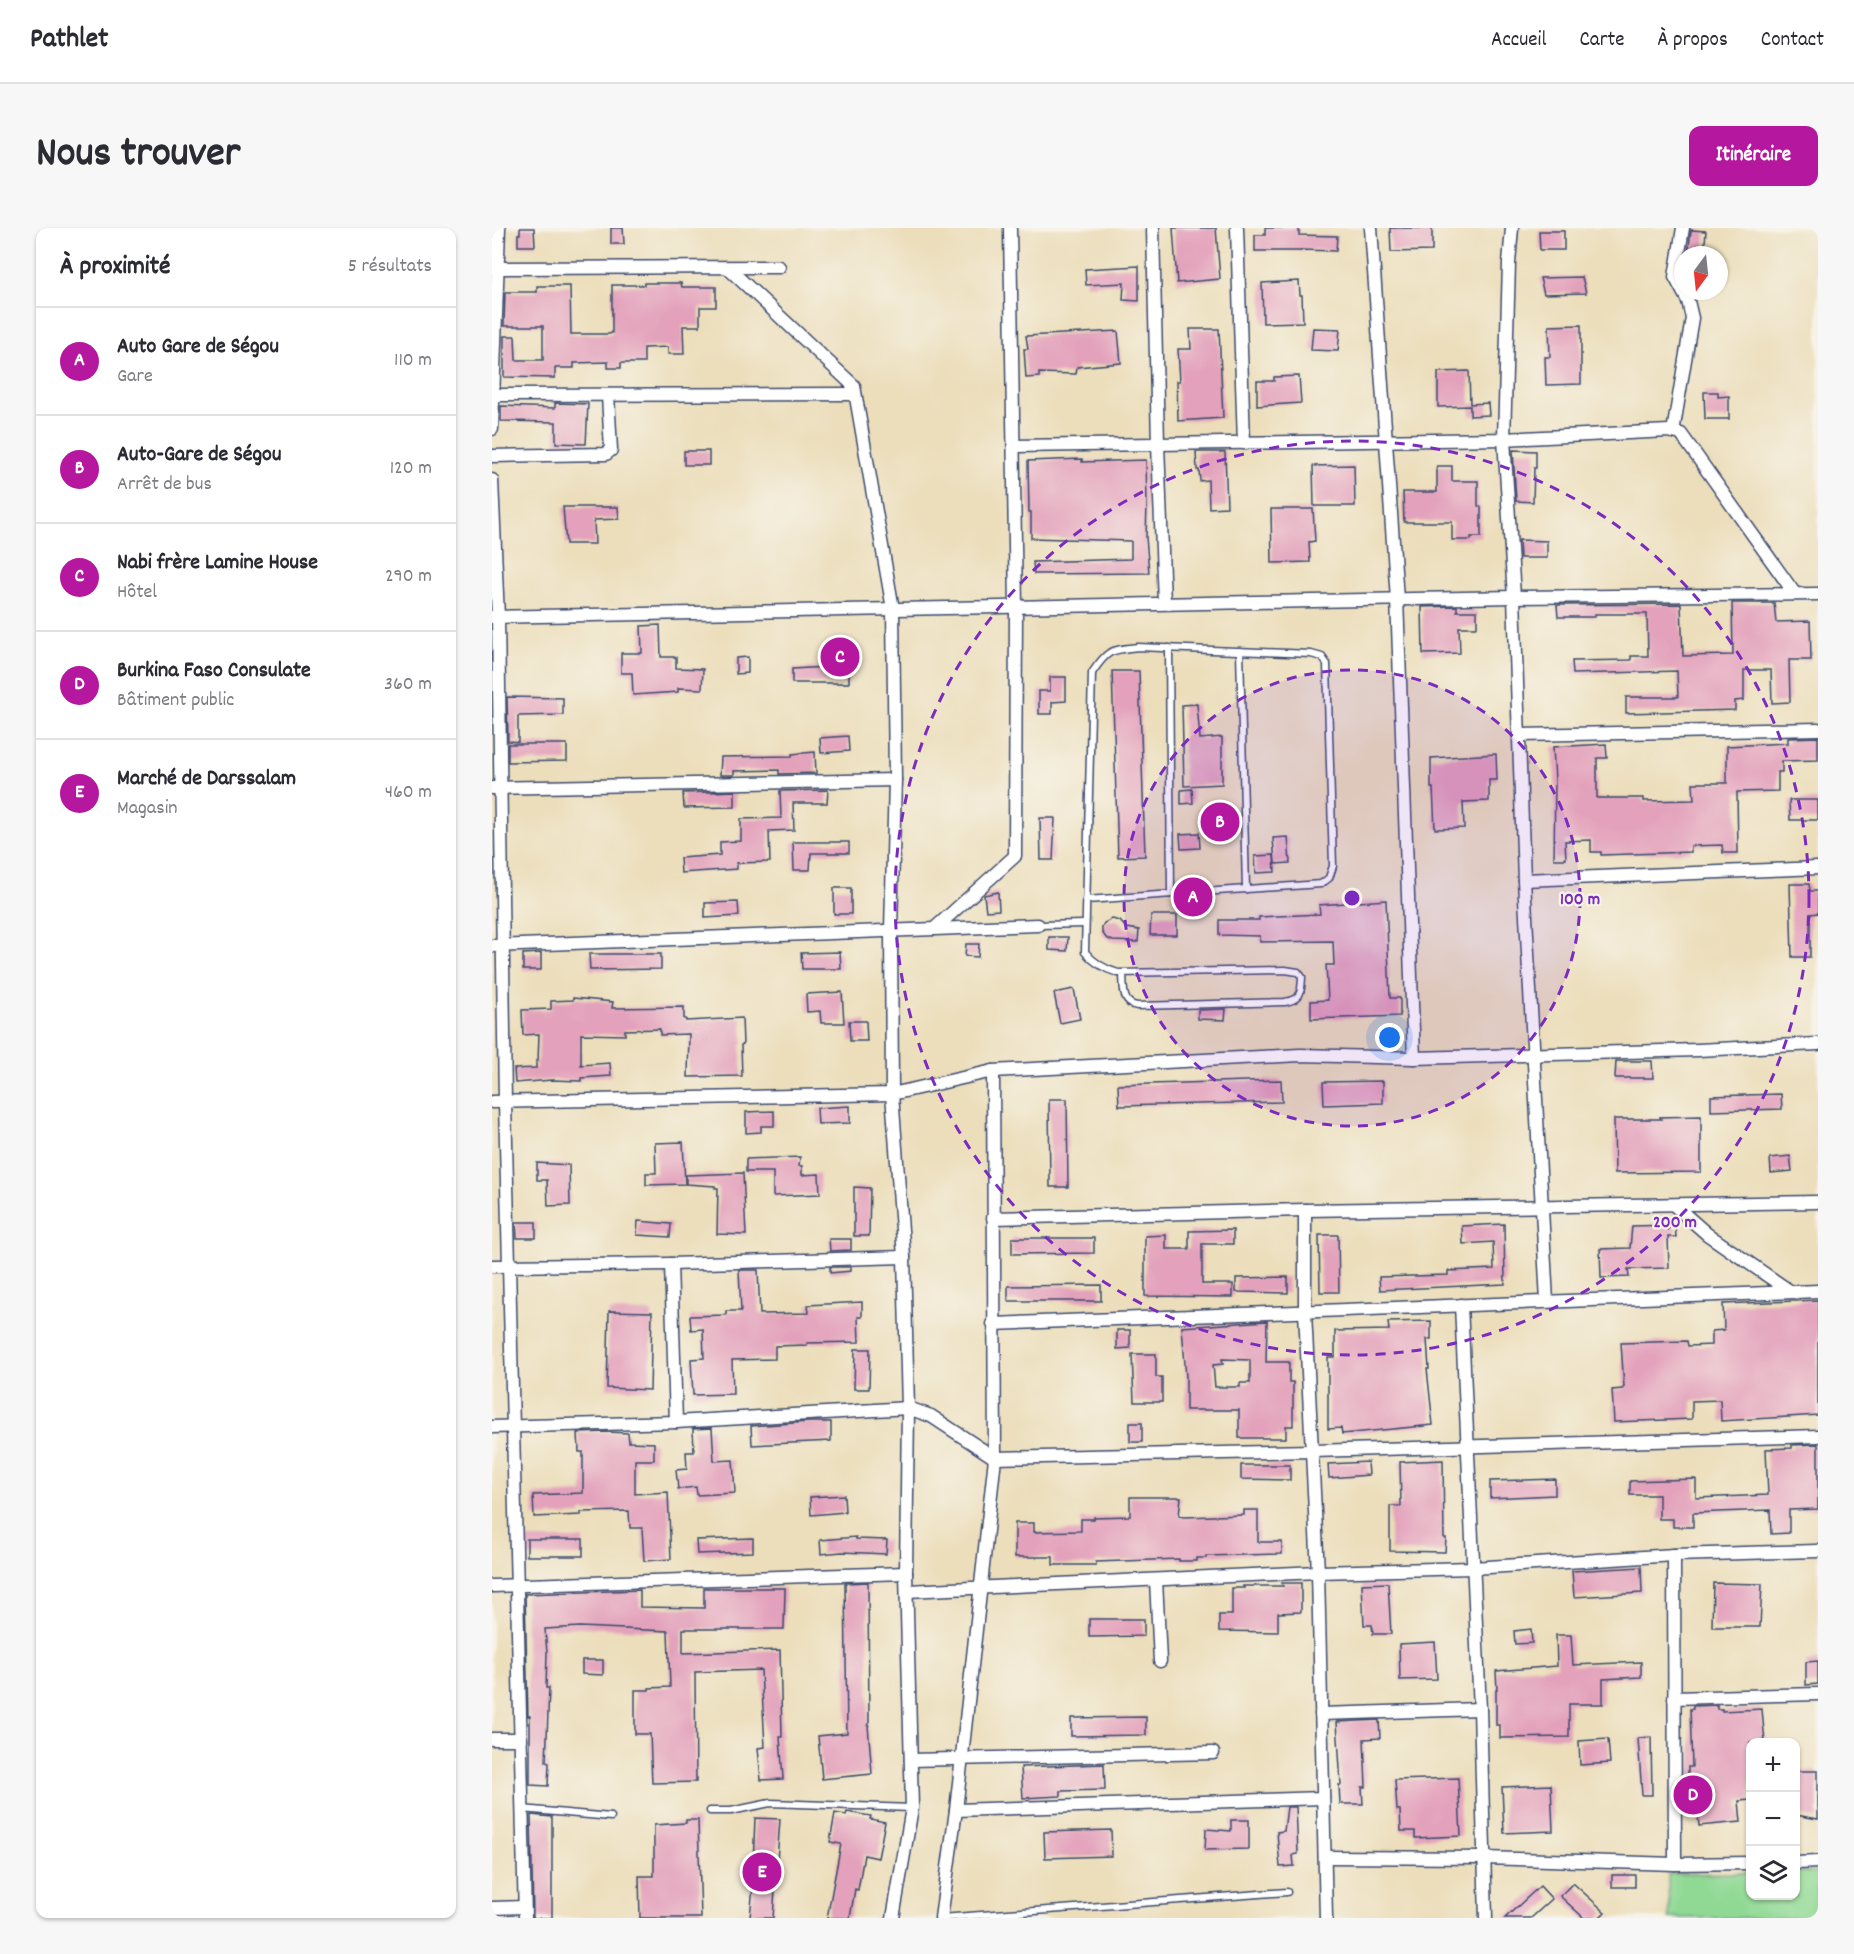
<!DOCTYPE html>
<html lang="fr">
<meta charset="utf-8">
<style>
body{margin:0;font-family:Dekko,sans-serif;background:#f7f7f7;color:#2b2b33}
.controls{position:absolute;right:18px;bottom:18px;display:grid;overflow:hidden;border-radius:12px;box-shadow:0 2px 4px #0004}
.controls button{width:54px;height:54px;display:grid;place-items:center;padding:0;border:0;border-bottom:2px solid #e1e1e2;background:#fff;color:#2b2b33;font:30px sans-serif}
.compass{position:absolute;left:1182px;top:18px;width:54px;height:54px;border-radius:50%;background:#fff;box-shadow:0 2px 4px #0004;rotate:195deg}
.you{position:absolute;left:898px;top:810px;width:21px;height:21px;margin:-15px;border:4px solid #fff;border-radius:50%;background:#1a73e8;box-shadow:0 0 0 9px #1a73e833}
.badge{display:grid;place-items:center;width:39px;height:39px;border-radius:50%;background:#b5179e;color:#fff;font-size:20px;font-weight:700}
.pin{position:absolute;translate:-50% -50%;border:3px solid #fff;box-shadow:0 2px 6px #0006}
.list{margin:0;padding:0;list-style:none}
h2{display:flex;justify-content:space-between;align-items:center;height:78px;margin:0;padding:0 24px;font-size:26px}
h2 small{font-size:20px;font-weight:400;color:#7c7c81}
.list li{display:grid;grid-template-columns:39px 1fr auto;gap:18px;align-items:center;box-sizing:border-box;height:108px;padding:0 24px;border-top:2px solid #e1e1e2}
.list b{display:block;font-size:22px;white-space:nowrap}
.list p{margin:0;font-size:20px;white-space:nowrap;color:#7c7c81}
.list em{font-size:20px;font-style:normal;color:#7c7c81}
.icon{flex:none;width:33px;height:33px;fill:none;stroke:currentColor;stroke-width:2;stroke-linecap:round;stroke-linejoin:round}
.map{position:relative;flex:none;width:1326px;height:1690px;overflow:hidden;border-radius:12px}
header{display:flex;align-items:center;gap:36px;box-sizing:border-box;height:84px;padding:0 30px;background:#fff;border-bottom:2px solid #e1e1e2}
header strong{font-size:28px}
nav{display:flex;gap:33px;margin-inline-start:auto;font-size:21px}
.intro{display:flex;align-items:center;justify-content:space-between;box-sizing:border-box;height:144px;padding:0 36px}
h1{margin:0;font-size:42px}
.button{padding:15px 27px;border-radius:12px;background:#b5179e;color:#fff;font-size:21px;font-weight:700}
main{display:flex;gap:36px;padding:0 36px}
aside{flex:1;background:#fff;border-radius:12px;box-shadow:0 2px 4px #0004}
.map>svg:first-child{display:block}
</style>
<header>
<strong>Pathlet</strong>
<nav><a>Accueil</a><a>Carte</a><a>À propos</a><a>Contact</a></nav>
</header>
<div class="intro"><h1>Nous trouver</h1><a class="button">Itinéraire</a></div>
<main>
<aside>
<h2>À proximité<small>5 résultats</small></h2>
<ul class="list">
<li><span class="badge">A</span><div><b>Auto Gare de Ségou</b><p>Gare</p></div><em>110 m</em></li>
<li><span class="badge">B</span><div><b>Auto-Gare de Ségou</b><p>Arrêt de bus</p></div><em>120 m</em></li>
<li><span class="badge">C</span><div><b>Nabi frère Lamine House</b><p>Hôtel</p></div><em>290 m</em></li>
<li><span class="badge">D</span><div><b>Burkina Faso Consulate</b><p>Bâtiment public</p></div><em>360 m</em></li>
<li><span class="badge">E</span><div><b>Marché de Darssalam</b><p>Magasin</p></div><em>460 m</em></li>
</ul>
</aside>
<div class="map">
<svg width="1326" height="1690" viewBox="0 0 1326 1690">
<rect width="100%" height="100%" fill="#f7f3e8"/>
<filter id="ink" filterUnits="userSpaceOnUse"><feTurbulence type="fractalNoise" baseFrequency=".0167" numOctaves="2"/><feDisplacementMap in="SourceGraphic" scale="12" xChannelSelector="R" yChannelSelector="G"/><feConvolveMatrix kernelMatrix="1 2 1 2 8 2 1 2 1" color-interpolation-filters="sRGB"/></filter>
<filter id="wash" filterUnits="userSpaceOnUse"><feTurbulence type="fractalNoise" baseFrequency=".008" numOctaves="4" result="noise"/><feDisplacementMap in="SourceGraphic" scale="24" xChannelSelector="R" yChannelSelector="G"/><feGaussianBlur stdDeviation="1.35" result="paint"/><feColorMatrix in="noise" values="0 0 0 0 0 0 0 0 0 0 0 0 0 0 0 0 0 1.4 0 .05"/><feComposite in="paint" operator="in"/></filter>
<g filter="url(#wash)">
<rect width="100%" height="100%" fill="#ecdebb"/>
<path fill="#90d994" stroke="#568479" stroke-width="1.5" d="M1304,1644H1326V1690H1177L1176,1646L1258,1645V1668H1304Z"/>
<g id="blocks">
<g fill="#e3a1bb" fill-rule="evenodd">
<path d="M28,0H42L43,18H26V6H28Z"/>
<path d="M119,0H131L132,16H119Z"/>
<path d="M681,0H724L728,51L685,55Z"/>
<path d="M773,0H807V7L845,8L844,23L809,22V23H763V7H773Z"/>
<path d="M898,0H940V23L899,24Z"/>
<path d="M1199,2L1214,3L1212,27H1196Z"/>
<path d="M1047,3H1072V22H1048Z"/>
<path d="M647,38V73L631,72L632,55L594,57L593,41Z"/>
<path d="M1090,49L1094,65L1052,66L1048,50Z"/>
<path d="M807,53L808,67H810L811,94L771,95L770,55Z"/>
<path d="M152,55H189L190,59H224V79H208V98H191L192,126H176V119L152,120V135H129V140H116V134L82,135V140H63V150L12,149V108H23L24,132H51V98H12L13,64H45V58H78L79,106H117L120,105V57H152Z"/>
<path d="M1089,97V156L1054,157L1053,129H1058L1057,98Z"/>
<path d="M821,100L848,101L846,123L819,122Z"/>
<path d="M698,101H727L731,190L686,193L685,153H688L686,121H699Z"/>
<path d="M626,103L629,135L585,139L584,146L547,145V149L534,150L532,121H536L534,108Z"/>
<path d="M977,143L978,176L996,175L997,187L978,188V178L946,179V144Z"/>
<path d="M807,148L809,175L765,178V153H782V149Z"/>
<path d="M1212,164H1226V169L1237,168V191H1213Z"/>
<path d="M63,175L96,176L94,216L64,215V194L9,193V178L63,180Z"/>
<path d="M1021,222L1044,223V240H1042L1041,274L1024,273Z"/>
<rect x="192" y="223" width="25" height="14"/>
<path d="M704,224H733L735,279L717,280L716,252L708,253L707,242H705Z"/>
<path d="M590,231V234L654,232L655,276L654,309L657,345L542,346L541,334L639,331V313L539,310V284H537L536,233Z"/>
<path d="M862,237L863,278H822L821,238Z"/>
<path d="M945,238H960V253H986V278L989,279V309H979V312H960V294H912L911,264H945Z"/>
<path d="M71,279H126L127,291L102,292L103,316H74Z"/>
<path d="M779,281H821L823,313L817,314L818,334L780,335Z"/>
<path d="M1027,312L1055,313V330H1028Z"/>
<path d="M1240,375H1282L1284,394L1318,393L1319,432H1297L1298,474L1280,475L1279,442H1252V472L1243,473V482L1134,485V469H1186L1185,443L1081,446L1080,433L1139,432V428H1156L1155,386H1103V389H1066L1065,377L1189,376L1191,428L1241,427Z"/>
<path d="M965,378V383H985V399H967L968,425L931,426L930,379Z"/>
<path d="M168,397L169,429H184V440L211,441L210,461L186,460V464L141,467L140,445H129V425H150L149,398Z"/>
<path d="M256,429V445L244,446V430Z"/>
<path d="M335,439H357V455H300V441Z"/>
<path d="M620,443H647L653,628L626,629Z"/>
<path d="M558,449H574V473L560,474V486H547V463H558Z"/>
<path d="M15,469L71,470V487L26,488V514L16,513Z"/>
<path d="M705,476L708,511L730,509V556L692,558L690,477Z"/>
<path d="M356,508L357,523L329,525L328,510Z"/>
<path d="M1326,509V532L1290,533V544H1286V563L1245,564L1246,625H1231L1230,617L1199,618V624L1109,627V624H1099V612L1073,613L1074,631H1062L1063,552L1061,519L1114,516L1115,530H1105V570H1152V573L1202,572L1201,555H1235V518L1296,515V510Z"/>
<path d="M16,516H75V533L16,534Z"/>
<path d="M323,524L324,545L287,546V542L242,543V547H228L229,529L300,528V526Z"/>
<path d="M1004,526L1005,552H997V573L971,574L972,600L943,601L941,560H939V530Z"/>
<path d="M700,561L701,575L689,576V562Z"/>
<path d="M336,562L335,575H301L302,602L277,603L278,634L245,635V641L189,645L188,630L228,627V614L249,613V591L289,590L288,563Z"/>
<path d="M243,563V579L192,580L191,565Z"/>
<path d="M1297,572H1326V592H1298Z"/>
<path d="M548,590H563L561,632H549Z"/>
<path d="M707,605L708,620L689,621L688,606Z"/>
<path d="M796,609L798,635L783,636L781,610Z"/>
<path d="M301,614H357V625H319L318,642H302Z"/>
<path d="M782,627L783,644L764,645L763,628Z"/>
<path d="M1298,656H1317L1318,663H1326V685L1318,686V729H1300Z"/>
<rect x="342" y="660" width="17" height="26"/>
<path d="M506,664L507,682L494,683L492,667Z"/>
<path d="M894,672L898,770H908V788L819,791V773L836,772L834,737H842L841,713L768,714V708L727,707V692H767V689L828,686L827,677Z"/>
<path d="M246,674L247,688L213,690V675Z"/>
<path d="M659,687H685V707H658Z"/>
<path d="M620,691L628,693L634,700L647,702L646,714L621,713L614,710L610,704V699L612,695Z"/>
<path d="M557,709H576L575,723L557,722Z"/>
<path d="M474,716H487L486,729L473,728Z"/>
<path d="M348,724L349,741H310L309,725Z"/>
<path d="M49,725V742H31V726Z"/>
<path d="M97,726H169V741L98,742Z"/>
<path d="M582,761L588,791L568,795L562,765Z"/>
<path d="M350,764L352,795H329L328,783L315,784L314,766Z"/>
<path d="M81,770L121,774L120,780L192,779V791H194V793L250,790L251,816L249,817L250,848L196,849L197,806L168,807V801L133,802V807L89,806V837L118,835L119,848L89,850V853L60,852L23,855L22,841L44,840V833H46L47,806L31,807L30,782L59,781V773L81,772Z"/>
<path d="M734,781L733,792L706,791V782Z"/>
<path d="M357,793H374L375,813H358Z"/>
<path d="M1124,833H1160L1161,850H1123Z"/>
<path d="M789,852L790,874L627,878L626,857Z"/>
<path d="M891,853V875L832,877L831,854Z"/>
<path d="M1289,866L1290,881L1219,883V868Z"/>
<path d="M557,871H575L576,959H558Z"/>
<path d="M358,878V895L326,896L325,880Z"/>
<path d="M282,883V898H269V904L254,905V884Z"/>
<path d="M1209,888V944L1123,945L1122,891H1169L1168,889Z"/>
<path d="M191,914L193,956L154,957V945H164L163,915Z"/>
<path d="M1298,928L1300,943L1279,945L1278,930Z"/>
<path d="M308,929L307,938H310V947L327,946L328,966L281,968V944H254V931Z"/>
<path d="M45,935L77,937L78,977L56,978L55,952H45Z"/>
<path d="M251,945L254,1007L225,1006L226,960H223V958L194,956V947Z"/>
<path d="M362,959L378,960L377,1008H362Z"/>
<path d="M146,993L179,996L178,1009L145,1007Z"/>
<path d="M24,994H44V1010H25Z"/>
<path d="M1012,996L1013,1056L888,1062L887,1049L956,1047V1043L1002,1041L1001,1014L971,1016L970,998Z"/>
<path d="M1183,997L1184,1009H1176L1177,1040L1136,1041L1137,1049L1109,1050L1108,1021L1138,1020L1140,998Z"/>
<path d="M741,1002V1016H710V1056H741V1069L653,1068V1008L674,1007V1021H697V1003Z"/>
<path d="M827,1007H846L847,1064H828Z"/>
<path d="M520,1010H602V1025L520,1026Z"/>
<path d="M337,1011H359V1022L338,1023Z"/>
<path d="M338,1039H359V1043L338,1045Z"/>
<path d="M247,1042H266L268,1086L317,1085L316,1077L370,1074V1089H366L367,1114L315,1115V1117L283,1118V1131L240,1132L241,1166L201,1167L199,1131L212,1130L211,1101L199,1102L198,1088L234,1087V1083H249Z"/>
<path d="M796,1049V1065L744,1064V1050Z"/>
<path d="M609,1057V1073H516V1058Z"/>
<path d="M1326,1072V1187L1229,1193L1228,1172L1200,1173V1191L1122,1194L1120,1162L1130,1161L1132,1159L1129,1115L1195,1113L1196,1118L1220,1117V1103L1232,1102L1231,1076Z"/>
<path d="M117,1083L160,1084L158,1162L115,1160Z"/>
<path d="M775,1093L774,1134H797V1154H801V1198H794V1210H747V1182H694V1149L690,1099ZM730,1131L758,1132V1155H748V1159H723L721,1137L731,1136Z"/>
<path d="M939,1093V1111H935L937,1141H935L941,1197L850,1206L849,1200L836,1201V1129H843V1103L897,1102L896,1094Z"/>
<path d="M625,1102H638V1120L625,1121Z"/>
<path d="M363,1121H378L377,1161H362Z"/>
<path d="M640,1126H664V1149H670V1174H642Z"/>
<path d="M317,1194H339V1213L260,1217L259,1198Z"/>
<rect x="638" y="1195" width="12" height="19"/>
<path d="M220,1200L222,1233L241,1232L243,1265L205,1267L204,1259L186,1261L184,1242L195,1241L194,1224H202L201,1201Z"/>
<path d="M114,1204L136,1205L137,1214L162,1215V1232H143V1266L176,1264L179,1331L152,1333L150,1300H138L137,1283L89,1284V1287L42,1289L41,1267L91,1265V1224H87L86,1205Z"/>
<path d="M1326,1216V1281L1297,1282V1305L1279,1306L1278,1282L1201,1285V1299H1181V1291H1167V1267H1138V1253L1204,1251V1270L1276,1267L1274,1221L1300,1220V1217Z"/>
<path d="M951,1232L952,1310H954L953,1324L898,1323V1278H909L908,1234Z"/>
<path d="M876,1234L877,1247L837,1250L836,1236Z"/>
<path d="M749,1237H798V1252L749,1251Z"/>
<path d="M1063,1251V1267L998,1270V1253Z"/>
<path d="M352,1267L353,1284L319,1287L318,1269Z"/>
<path d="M638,1269H689L687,1288L692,1289L752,1287V1282H766V1314H790V1326L714,1328V1330H705V1333H687V1331L604,1334V1337H561V1329H523V1295H542V1304L589,1303V1291H602V1289L638,1288Z"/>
<path d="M364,1309V1311L395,1312L394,1326L350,1324L329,1326L328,1312Z"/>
<path d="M261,1310V1324L205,1326L204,1312Z"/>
<rect x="35" y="1311" width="56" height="17"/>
<path d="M1149,1339L1150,1365L1082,1369L1080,1343Z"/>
<path d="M376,1354L377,1497H376L380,1546L330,1551L326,1508L355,1505L353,1355Z"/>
<path d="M790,1355H809V1384L786,1385V1404L727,1403V1387H740V1360H752L751,1358H791Z"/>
<path d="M896,1355L899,1406H881L880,1397H872L870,1356Z"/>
<path d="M1221,1355L1270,1356L1268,1399H1220Z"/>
<path d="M212,1360H293L292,1401H191V1425L288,1422L290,1509H288L291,1551L269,1552L266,1520L273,1519L269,1442L203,1444L204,1554L160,1555L158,1506H143V1462H157V1460L178,1459L176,1403L88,1399L53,1401L55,1425L54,1460H57L54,1534L57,1535L56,1558L38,1557V1488H36L33,1366L148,1362V1379L212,1380Z"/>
<path d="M597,1391H652V1408L597,1409Z"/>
<path d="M1039,1401L1040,1415L1023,1416L1022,1403Z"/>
<path d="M1064,1407H1079L1081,1437L1149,1434V1449L1111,1451V1476H1077V1509L1008,1510V1497H1004V1462H1005L1004,1443L1065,1438Z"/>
<path d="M943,1414L945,1451L908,1452L907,1416Z"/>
<path d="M90,1432H111V1447L90,1446Z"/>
<path d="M1326,1433V1456L1314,1457V1434Z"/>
<path d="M1225,1477V1481H1230V1483L1270,1481L1273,1515H1258V1572L1247,1573L1249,1594L1207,1598L1206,1586H1196V1539H1200L1198,1481H1201V1478Z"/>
<path d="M654,1489V1507L579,1508V1490Z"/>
<path d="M887,1492L888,1510L872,1511L874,1559H870L871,1576H848L847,1557H849L845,1494Z"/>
<path d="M1159,1509L1160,1567H1150L1146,1510Z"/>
<path d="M1116,1511L1118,1535L1088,1537L1087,1513Z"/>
<path d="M612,1536L613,1562L569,1563V1568L531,1570L529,1539Z"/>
<path d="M1304,1543H1326V1591L1304,1587Z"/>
<path d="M966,1550L969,1608L923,1610V1603H909L908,1582H905L903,1552Z"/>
<path d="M1059,1557L1061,1603L1012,1605L1010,1559Z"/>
<path d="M795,1579H804L806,1626L801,1627L802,1638L788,1639L785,1604L792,1603Z"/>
<path d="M355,1584L379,1588L378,1591L393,1594L386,1630L372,1627L366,1662L363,1661L358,1690H335L349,1616L338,1614L343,1585L354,1587Z"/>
<path d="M39,1587L60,1589V1690H41Z"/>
<path d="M263,1590L288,1591L281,1690H258L263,1637H261Z"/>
<path d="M194,1592H206L209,1690H148L147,1648H162V1597L194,1595Z"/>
<path d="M739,1592H757V1621L713,1622L714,1601L739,1603Z"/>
<path d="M619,1602L620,1628L553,1630L552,1604Z"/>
<rect x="1120" y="1647" width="23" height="12"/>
<path d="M1081,1655L1113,1684L1107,1690H1092L1068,1668Z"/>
<path d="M1048,1658L1060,1671L1039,1690H1013Z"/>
</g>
</g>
</g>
<g filter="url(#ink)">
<use href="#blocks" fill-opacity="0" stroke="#3a496c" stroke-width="1.5"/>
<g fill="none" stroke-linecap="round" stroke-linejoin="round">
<g stroke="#3a496c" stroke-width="9">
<g id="lane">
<path d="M677,420L679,666"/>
<path d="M748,423L754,661"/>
<path d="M594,672L829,656L837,650L841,638L835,436L830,429L819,426L646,419C619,422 616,421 600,445L593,724C602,735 612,741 626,745L793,742L806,744L810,749C809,764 810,771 793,774L645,778C629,776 632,758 631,745"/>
<path d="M546,697L593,696"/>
<path d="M30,1581L119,1589"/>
<path d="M218,1583H239L278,1575L420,1580"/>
<path d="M449,1690L795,1664"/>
</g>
</g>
<g stroke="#3a496c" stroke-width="15">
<g id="street">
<path d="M661,0L666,216L672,375"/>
<path d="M745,0L752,215"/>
<path d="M879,0L905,371L922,830"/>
<path d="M1020,0L1017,35L1012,211L1022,369L1032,652L1055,1073"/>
<path d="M0,40L287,39"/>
<path d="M236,40L362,158L401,381L403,552L399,702L400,866L412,1029L416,1180L414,1345L420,1580L401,1690"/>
<path d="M1,167L363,166"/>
<path d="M0,201L7,0"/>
<path d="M1181,204L1200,90L1196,73L1183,49L1191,0"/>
<path d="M522,218L1012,211L1177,203L1189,206L1303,366"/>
<path d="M0,228L114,226L119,222L116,167"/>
<path d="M0,252L6,389L13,874L33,1690"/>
<path d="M0,389L1022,369L1326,366"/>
<path d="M1028,507L1326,501"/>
<path d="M0,560L403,552"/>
<path d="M1032,652L1326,640"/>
<path d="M442,701L523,628L524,379L518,0"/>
<path d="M0,718L546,697"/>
<path d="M0,874L400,866L501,843L808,827L922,830L1206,822L1326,816"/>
<path d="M1182,977L1215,1006L1299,1064"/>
<path d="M813,982V1084L826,1344L834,1690"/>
<path d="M501,990L813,982L1326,974"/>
<path d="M179,1036L184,1194"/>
<path d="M0,1038L179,1036L412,1029"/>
<path d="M969,1077L988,1481L994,1690"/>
<path d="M501,1096L1326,1063"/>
<path d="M0,1199L184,1194L416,1180L439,1188L503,1230L821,1223L1326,1208"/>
<path d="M1182,1327L1183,1636"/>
<path d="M664,1352L668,1433"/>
<path d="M0,1358L414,1345"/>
<path d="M415,1363L826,1344L981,1340L1182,1327L1326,1323"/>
<path d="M1182,1470L1326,1466"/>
<path d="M829,1486L988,1481"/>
<path d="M0,1511H29"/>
<path d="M419,1532L721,1525"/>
<path d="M464,1582L831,1570"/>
<path d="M833,1629L992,1630L1183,1636L1258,1635"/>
<path d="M1304,1635L1326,1634"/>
<path d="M0,1680L32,1679"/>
<path d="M449,1690L464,1582L503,1230L501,843"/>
</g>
</g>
<use href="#lane" stroke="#fff" stroke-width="6"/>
<use href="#street" stroke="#fff" stroke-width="12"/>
</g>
</g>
<circle cx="860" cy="670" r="228" fill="#7b2cbf" fill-opacity=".12"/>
<g fill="none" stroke="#7b2cbf" stroke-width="3" stroke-dasharray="10 8">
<circle cx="860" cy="670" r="228"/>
<circle cx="860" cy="670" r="457"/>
</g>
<circle cx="860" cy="670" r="9" fill="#7b2cbf" stroke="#f7f3e8" stroke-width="3"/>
<g font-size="18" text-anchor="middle" font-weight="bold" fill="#7b2cbf" stroke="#f7f3e8" stroke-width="4.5" stroke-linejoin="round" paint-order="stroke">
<text x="1088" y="676">100 m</text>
<text x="1183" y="999">200 m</text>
</g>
</svg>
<div class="controls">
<button>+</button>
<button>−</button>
<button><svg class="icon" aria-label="layers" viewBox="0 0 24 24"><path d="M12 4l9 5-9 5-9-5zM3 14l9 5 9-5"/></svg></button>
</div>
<svg class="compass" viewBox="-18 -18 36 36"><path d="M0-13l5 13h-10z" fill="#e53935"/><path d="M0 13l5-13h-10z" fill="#7c7c81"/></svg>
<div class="you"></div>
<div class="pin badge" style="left:701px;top:669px">A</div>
<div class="pin badge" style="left:728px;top:594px">B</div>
<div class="pin badge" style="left:348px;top:429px">C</div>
<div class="pin badge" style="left:1201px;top:1567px">D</div>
<div class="pin badge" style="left:270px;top:1644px">E</div>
</div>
</main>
